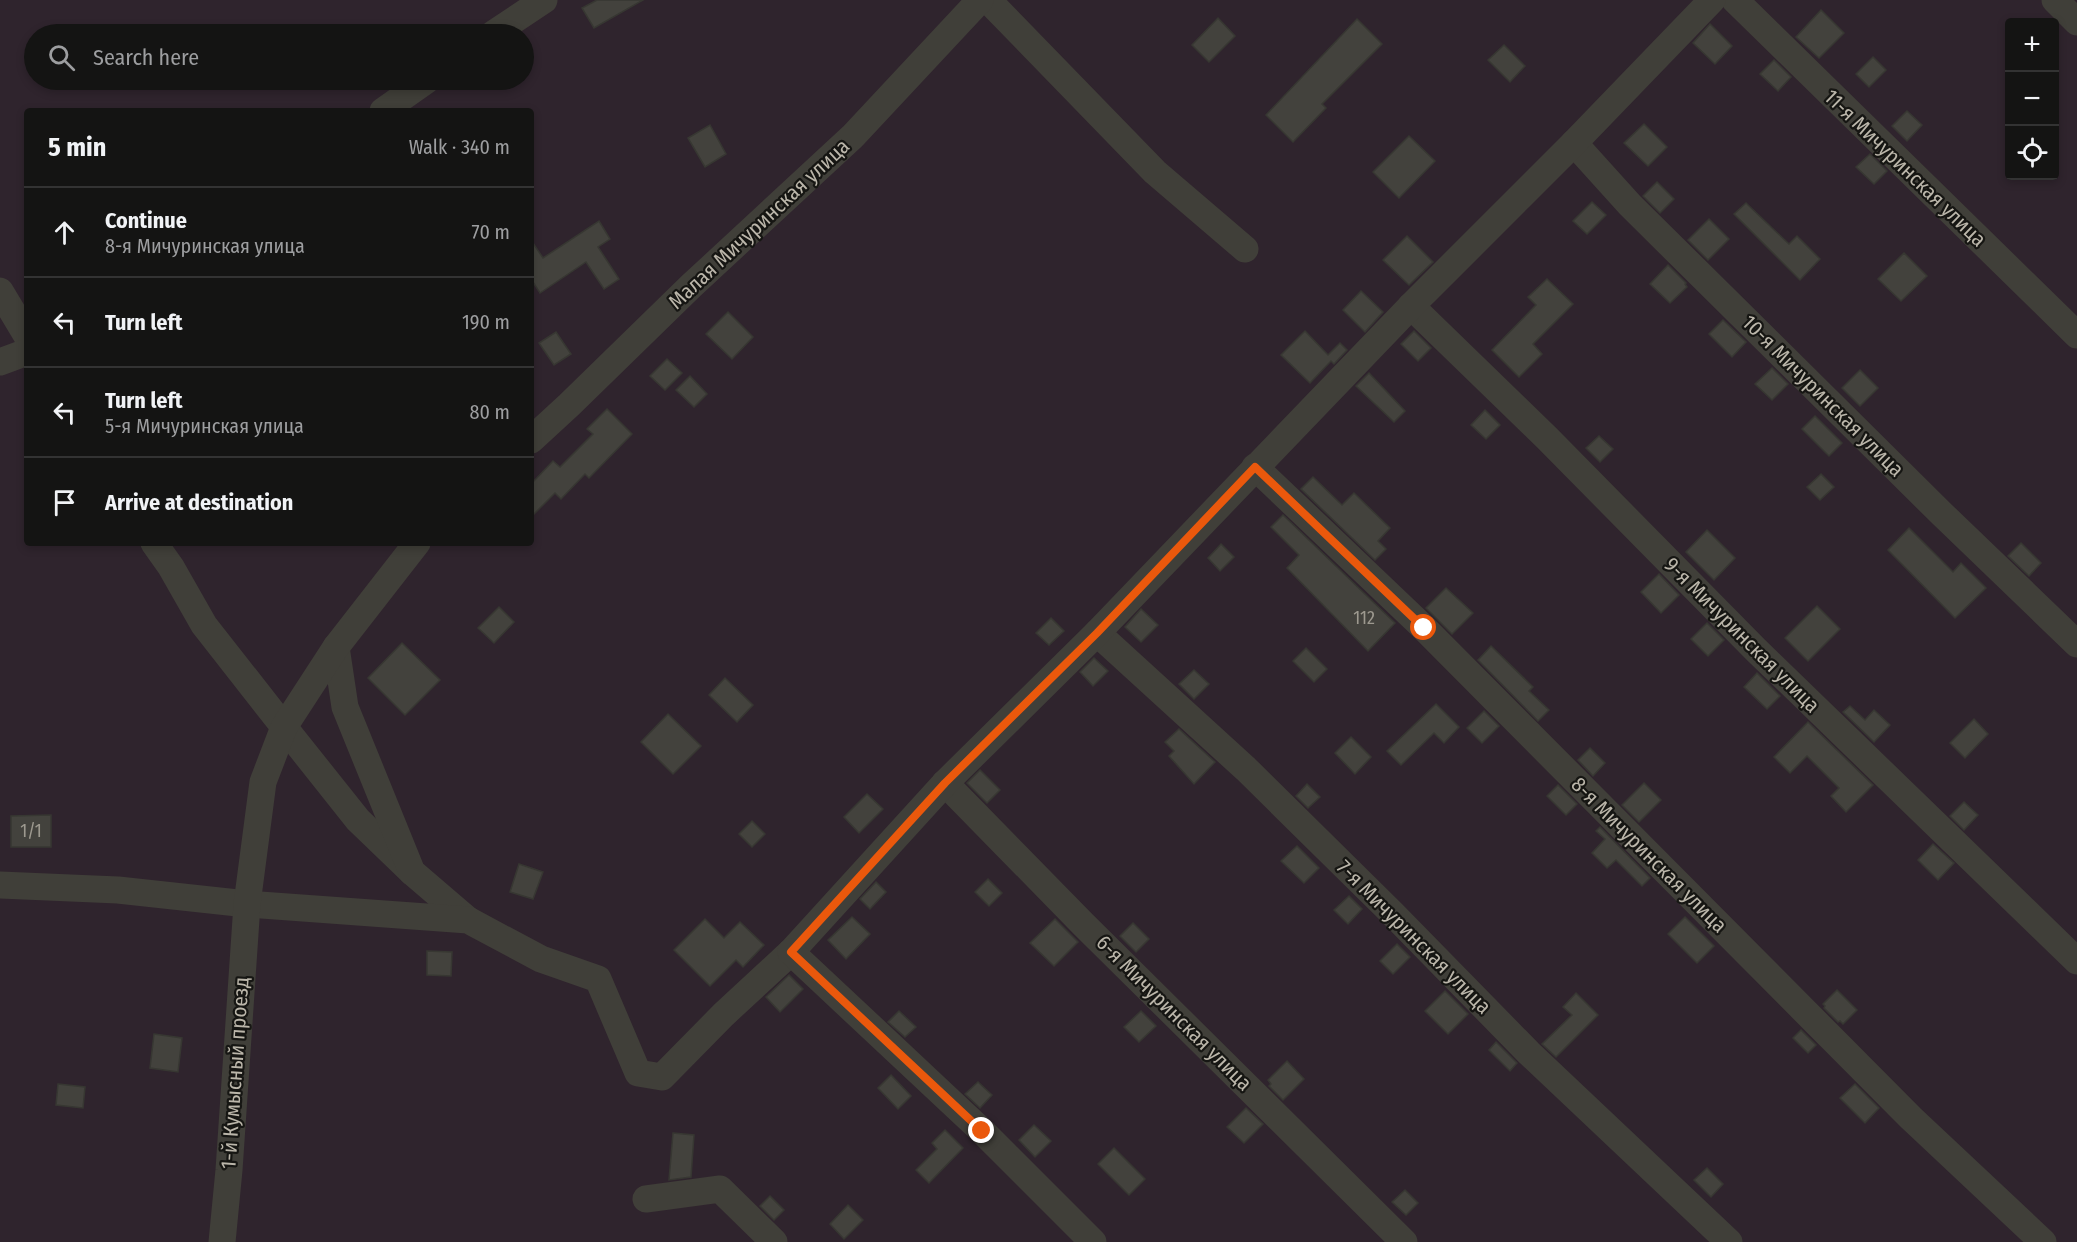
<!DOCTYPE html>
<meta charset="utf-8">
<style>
body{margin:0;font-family:"Fira Sans Condensed",sans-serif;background:#212121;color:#f1f3f6}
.controls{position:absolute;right:18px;top:18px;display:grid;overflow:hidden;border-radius:6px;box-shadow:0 3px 9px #0003}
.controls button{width:54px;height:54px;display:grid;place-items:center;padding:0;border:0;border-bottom:2px solid #333;background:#141413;color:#f1f3f6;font:30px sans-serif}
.stop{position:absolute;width:18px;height:18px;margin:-14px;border:4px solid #ea580c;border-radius:50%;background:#fff}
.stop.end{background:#ea580c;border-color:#fff;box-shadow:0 2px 6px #0008}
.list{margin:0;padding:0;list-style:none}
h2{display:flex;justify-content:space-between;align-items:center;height:78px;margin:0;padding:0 24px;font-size:26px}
h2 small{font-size:20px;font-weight:400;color:#9d9ea0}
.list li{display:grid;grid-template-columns:39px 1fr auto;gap:18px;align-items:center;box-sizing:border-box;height:90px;padding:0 24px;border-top:2px solid #333}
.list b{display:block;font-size:22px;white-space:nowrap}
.list p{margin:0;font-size:20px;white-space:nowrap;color:#9d9ea0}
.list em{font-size:20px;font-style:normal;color:#9d9ea0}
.icon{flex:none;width:33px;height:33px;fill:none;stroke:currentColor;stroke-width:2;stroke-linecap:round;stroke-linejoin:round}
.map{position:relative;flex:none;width:2077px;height:1242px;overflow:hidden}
.search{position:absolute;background:#141413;box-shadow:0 3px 9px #0003;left:24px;top:24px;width:510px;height:66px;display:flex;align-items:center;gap:15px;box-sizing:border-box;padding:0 21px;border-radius:33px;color:#9d9ea0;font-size:22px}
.panel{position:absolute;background:#141413;box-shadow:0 3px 9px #0003;left:24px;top:108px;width:510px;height:438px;border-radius:6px}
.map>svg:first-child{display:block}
</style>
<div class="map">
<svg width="2077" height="1242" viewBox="0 0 2077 1242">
<rect width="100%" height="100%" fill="#1b1b19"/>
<path fill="#2f242d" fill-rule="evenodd" d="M0,0H2077V1242H0ZM2010,22H2054V176H2010ZM34,34H524V80H34ZM27,111H531V543H27Z"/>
<g fill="#43423d" stroke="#373732" stroke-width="1.5">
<path d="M597,0H643L594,28L582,8Z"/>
<path d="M1821,10L1844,33L1819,58L1796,37Z"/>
<path d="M1218,18L1235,36L1209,62L1192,45Z"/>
<path d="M1357,19L1382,44L1322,104L1326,108L1293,142L1266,115Z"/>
<path d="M1710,24L1732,46L1715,64L1693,43Z"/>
<path d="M1504,45L1525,66L1510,82L1488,60Z"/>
<path d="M1873,57L1886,70L1869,87L1856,74Z"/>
<path d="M1774,60L1791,77L1778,91L1760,74Z"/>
<path d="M1907,111L1922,125L1907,141L1892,126Z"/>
<path d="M1644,124L1667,147L1648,166L1624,143Z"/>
<path d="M710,125L726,154L705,167L688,138Z"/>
<path d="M1409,136L1435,161L1399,198L1373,172Z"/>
<path d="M1870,154L1887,171L1874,184L1856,167Z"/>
<path d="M1657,182L1674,199L1660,213L1643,196Z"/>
<path d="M1592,202L1606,215L1587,234L1573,221Z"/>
<path d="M1746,203L1789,244L1797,236L1820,259L1800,280L1734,214Z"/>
<path d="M1709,219L1729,239L1708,260L1688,240Z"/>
<path d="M599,221L610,239L598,247L619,279L604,289L586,262L540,293L531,279V240L543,258Z"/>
<path d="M1407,236L1433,262L1409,285L1383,260Z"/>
<path d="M1904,253L1927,276L1901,301L1878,279Z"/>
<path d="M1668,265L1686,283L1685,284L1687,287L1670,303L1650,284Z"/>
<path d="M1547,279L1573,304L1533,344L1542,354L1519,377L1492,350L1536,305L1528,297Z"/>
<path d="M1361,291L1383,312L1365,332L1343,310Z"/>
<path d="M728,312L753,337L732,359L706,334Z"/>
<path d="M1723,320L1746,342L1732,357L1709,334Z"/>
<path d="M1305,331L1328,355L1340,343L1347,350L1334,364L1331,361L1310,383L1281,355Z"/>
<path d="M1414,331L1431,348L1418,361L1401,344Z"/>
<path d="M556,332L571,354L554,365L539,343Z"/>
<path d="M667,359L682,373L665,390L650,376Z"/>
<path d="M1772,368L1788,384L1772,400L1755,384Z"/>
<path d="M1860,370L1878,388L1860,406L1842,388Z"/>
<path d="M1369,373L1405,411L1394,422L1356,386Z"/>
<path d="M690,376L707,394L694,407L676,390Z"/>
<path d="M607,409L632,434L589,478L585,474L561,499L555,493L531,517V484L553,461L560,467L593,434L587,429Z"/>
<path d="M1485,410L1500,425L1486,439L1471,425Z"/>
<path d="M1815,416L1842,443L1829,456L1802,429Z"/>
<path d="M1599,436L1613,449L1600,462L1586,448Z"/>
<path d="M1821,474L1834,487L1820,500L1807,487Z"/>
<path d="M1313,477L1342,505L1354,493L1390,528L1378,541L1386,549L1375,560L1301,489Z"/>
<path d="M1283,515L1395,623L1368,651L1287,568L1299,555L1271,527Z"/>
<path d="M1909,528L1953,572L1961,563L1986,588L1955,618L1888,550Z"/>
<path d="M1707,530L1735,558L1714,580L1686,552Z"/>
<path d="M2021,543L2041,563L2029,576L2008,556Z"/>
<path d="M1221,544L1234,557L1220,571L1208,558Z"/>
<path d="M1659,574L1679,595L1661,613L1641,592Z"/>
<path d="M1446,588L1473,613L1452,634L1426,608Z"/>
<path d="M1817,606L1840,629L1808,661L1785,638Z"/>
<path d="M499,607L514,622L494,643L478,628Z"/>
<path d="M1141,609L1158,625L1141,642L1125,627Z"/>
<path d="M1051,618L1064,631L1049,645L1036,633Z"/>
<path d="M1707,623L1724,640L1708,656L1691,639Z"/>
<path d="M402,643L440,680L405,715L368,678Z"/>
<path d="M1491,646L1533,687L1529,691L1549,710L1538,721L1478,660Z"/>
<path d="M1306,648L1327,669L1314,682L1293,661Z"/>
<path d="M1094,658L1108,671L1093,686L1080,672Z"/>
<path d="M1194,670L1209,684L1194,699L1179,684Z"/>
<path d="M1757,673L1780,696L1767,709L1744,687Z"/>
<path d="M725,678L753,705L737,722L709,695Z"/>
<path d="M1436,704L1459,727L1444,743L1434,733L1401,765L1387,751Z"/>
<path d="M1850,706L1865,720L1874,710L1890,725L1874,742L1843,712Z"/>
<path d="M1484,711L1499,726L1482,743L1467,728Z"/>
<path d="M668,714L701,746L673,774L641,742Z"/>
<path d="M1974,719L1988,734L1965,758L1950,743Z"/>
<path d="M1808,722L1873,785L1846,812L1831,796L1839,788L1807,756L1790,773L1774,757Z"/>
<path d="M1179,729L1215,762L1194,784L1169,756L1174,751L1165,742Z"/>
<path d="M1351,737L1371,757L1355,774L1335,753Z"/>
<path d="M1590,748L1605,763L1593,776L1578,760Z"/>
<path d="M980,770L1000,790L987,803L967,783Z"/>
<path d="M1644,783L1661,800L1639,822L1622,805Z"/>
<path d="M1307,784L1320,797L1308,808L1296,796Z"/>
<path d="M1558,785L1577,804L1566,815L1547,796Z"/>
<path d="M867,794L883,809L859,833L844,817Z"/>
<path d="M1964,802L1978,815L1964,830L1950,816Z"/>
<path d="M51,815V847H11V816Z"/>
<path d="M752,821L765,834L752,847L739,834Z"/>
<path d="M1600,827L1650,878L1642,886L1616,860L1607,868L1592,853L1605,839L1596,831Z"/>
<path d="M1933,844L1954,863L1938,880L1918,860Z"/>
<path d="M1297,846L1319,868L1304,883L1281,861Z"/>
<path d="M519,864L543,872L533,899L510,892Z"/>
<path d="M988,879L1002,893L989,906L975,892Z"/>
<path d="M876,882L886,892L870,909L860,899Z"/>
<path d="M1349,896L1362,909L1348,924L1334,910Z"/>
<path d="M852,917L870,934L846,959L828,940Z"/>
<path d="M1685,917L1714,946L1697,963L1668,934Z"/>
<path d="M705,919L724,938L740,922L764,945L743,967L736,960L710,986L674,950Z"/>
<path d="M1055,919L1078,942L1054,966L1030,943Z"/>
<path d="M1133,923L1149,939L1136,952L1120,936Z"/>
<path d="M1397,944L1410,957L1393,974L1380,961Z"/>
<path d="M427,951L452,952L451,976L427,975Z"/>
<path d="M789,975L803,989L780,1012L766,997Z"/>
<path d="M1837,990L1857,1010L1843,1024L1840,1021L1838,1022L1824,1008L1825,1006L1823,1004Z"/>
<path d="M1445,991L1468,1014L1448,1034L1425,1011Z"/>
<path d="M1576,993L1598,1015L1556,1057L1542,1044L1572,1015L1563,1007Z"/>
<path d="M899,1011L916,1027L905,1037L888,1022Z"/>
<path d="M1141,1011L1156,1026L1139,1042L1124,1027Z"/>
<path d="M1801,1030L1816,1045L1808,1053L1793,1038Z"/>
<path d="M154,1034L182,1038L178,1072L150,1068Z"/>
<path d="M1496,1042L1517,1063L1510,1071L1489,1050Z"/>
<path d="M1287,1061L1304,1079L1283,1100L1269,1086L1271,1084L1268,1080Z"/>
<path d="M891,1075L911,1096L898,1109L878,1088Z"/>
<path d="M978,1082L992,1095L980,1108L965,1094Z"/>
<path d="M58,1084L85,1087L83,1108L56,1105Z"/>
<path d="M1855,1084L1879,1108L1865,1123L1840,1098Z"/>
<path d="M1246,1108L1263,1124L1244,1143L1227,1127Z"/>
<path d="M1034,1125L1051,1141L1035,1157L1019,1140Z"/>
<path d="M945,1130L963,1148L929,1183L916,1170L937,1149L932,1143Z"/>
<path d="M673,1133L694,1135L691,1177L669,1180Z"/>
<path d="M1114,1148L1145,1179L1129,1195L1098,1164Z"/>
<path d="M1707,1168L1723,1184L1711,1197L1694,1180Z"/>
<path d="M1405,1190L1418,1203L1406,1215L1392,1202Z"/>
<path d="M770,1196L784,1210L774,1220L760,1206Z"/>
<path d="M848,1205L863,1220L844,1239L830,1224Z"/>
</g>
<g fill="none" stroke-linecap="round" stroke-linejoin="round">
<g stroke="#403f39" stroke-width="27">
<path d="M988,0L1155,172L1245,249"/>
<path d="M1735,0L2077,335"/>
<path d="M2055,0L2077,22"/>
<path d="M493,34L544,0"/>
<path d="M383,111L427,80"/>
<path d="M1574,143L1630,205L1943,515L2077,644"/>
<path d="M0,291L27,336"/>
<path d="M1411,306L1547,438L1756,650L2077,961"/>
<path d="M0,362L27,352"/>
<path d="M531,440L569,405L691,286L853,136L980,0"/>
<path d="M1255,467L1424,628L1911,1118L2043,1242"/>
<path d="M154,543L171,567L204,625L284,727L358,820L412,872"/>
<path d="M1097,633L1246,769L1392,913L1529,1053L1729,1242"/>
<path d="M336,647L345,707L412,872L468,920"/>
<path d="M945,783L1083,924L1404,1242"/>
<path d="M0,885L118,890L247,904L468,920L541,959L598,979L638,1073L662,1077L723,1015L791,952L945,783L1097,633L1411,306L1574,143L1712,0"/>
<path d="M791,952L982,1131L1093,1242"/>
<path d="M646,1199L720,1189L774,1242"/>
<path d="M222,1242L229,1170L247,904L263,782L284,727L336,647L417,543"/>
</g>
</g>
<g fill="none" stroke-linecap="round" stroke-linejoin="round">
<path stroke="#ea580c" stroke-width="8" d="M982,1131L791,952L945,783L1097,633L1255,467L1424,628"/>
</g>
<g text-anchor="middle" stroke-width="4.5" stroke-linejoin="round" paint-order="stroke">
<g font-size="18" fill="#9d998f">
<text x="1364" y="624">112</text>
<text x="31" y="837">1/1</text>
</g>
<g font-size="21" fill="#bbb6aa" stroke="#161613">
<text transform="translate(1905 168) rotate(44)" y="7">11-я Мичуринская улица</text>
<text transform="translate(759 224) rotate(-43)" y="7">Малая Мичуринская улица</text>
<text transform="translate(1823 396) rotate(45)" y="7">10-я Мичуринская улица</text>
<text transform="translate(1742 635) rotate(45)" y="7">9-я Мичуринская улица</text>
<text transform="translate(1649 855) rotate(45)" y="7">8-я Мичуринская улица</text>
<text transform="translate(1414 937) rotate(45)" y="7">7-я Мичуринская улица</text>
<text transform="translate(1174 1013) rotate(45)" y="7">6-я Мичуринская улица</text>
<text transform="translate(235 1073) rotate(-86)" y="7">1-й Кумысный проезд</text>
</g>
</g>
</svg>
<div class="controls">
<button>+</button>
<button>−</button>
<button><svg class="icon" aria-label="locate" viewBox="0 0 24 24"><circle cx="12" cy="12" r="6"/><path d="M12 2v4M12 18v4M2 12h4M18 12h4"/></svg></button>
</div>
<div class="stop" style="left:1424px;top:628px"></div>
<div class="stop end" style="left:982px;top:1131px"></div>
<div class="search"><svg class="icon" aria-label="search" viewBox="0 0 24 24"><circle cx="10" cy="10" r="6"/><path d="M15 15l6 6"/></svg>Search here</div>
<section class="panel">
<h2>5 min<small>Walk · 340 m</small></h2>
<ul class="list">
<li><svg class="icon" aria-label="ahead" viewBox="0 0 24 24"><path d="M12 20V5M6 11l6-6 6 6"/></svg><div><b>Continue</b><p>8-я Мичуринская улица</p></div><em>70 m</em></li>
<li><svg class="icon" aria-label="left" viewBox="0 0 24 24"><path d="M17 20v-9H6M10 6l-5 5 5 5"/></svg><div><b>Turn left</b></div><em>190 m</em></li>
<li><svg class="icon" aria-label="left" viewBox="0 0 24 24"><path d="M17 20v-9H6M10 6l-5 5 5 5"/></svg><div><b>Turn left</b><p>5-я Мичуринская улица</p></div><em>80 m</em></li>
<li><svg class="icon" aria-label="arrive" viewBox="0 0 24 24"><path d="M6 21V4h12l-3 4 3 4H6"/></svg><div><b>Arrive at destination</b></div></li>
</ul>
</section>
</div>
